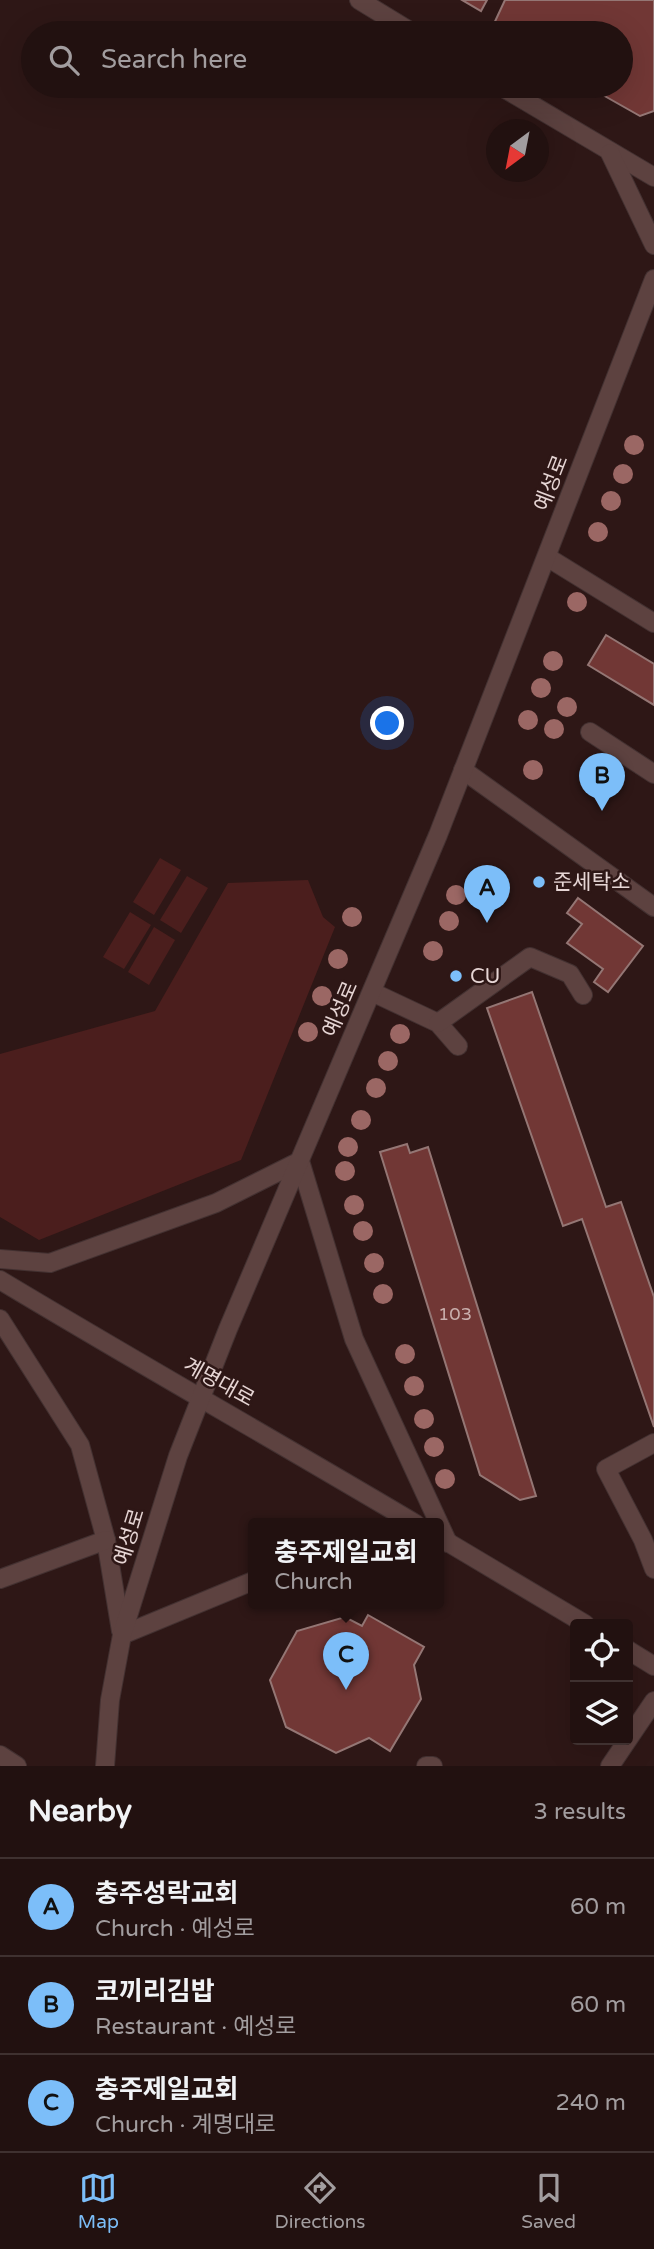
<!DOCTYPE html>
<meta charset="utf-8">
<style>
body{margin:0;font-family:"Varela Round","Noto Sans KR",sans-serif;background:#2a1a19;color:#f1f3f6}
.controls{position:absolute;right:21px;bottom:21px;display:grid;overflow:hidden;border-radius:7px;box-shadow:0 7px 28px #0002}
.controls button{width:63px;height:63px;display:grid;place-items:center;padding:0;border:0;border-bottom:2px solid #3f3130;background:#221110;color:#f1f3f6;font:35px sans-serif}
.compass{position:absolute;left:486px;top:119px;width:63px;height:63px;border-radius:50%;background:#221110;box-shadow:0 7px 28px #0002;rotate:212deg}
.you{position:absolute;left:388px;top:724px;width:24px;height:24px;margin:-18px;border:5px solid #fff;border-radius:50%;background:#1a73e8;box-shadow:0 0 0 10px #1a73e833}
.badge{display:grid;place-items:center;width:46px;height:46px;border-radius:50%;background:#7cbef9;color:#111;font-size:23px;font-weight:700}
.pin{position:absolute;translate:-50% -58px;filter:drop-shadow(0 2px 4px #0008)}
.pin::after{content:'';position:absolute;top:37px;width:24px;height:21px;background:inherit;clip-path:polygon(0 0,100% 0,50% 100%)}
.popup{position:absolute;left:248px;top:1518px;width:196px;height:91px;box-sizing:border-box;display:grid;place-content:center;border-radius:7px;background:#221110;filter:drop-shadow(0 2px 5px #0005);font-size:23px;white-space:nowrap;color:#a29d9f}
.popup b{font-size:26px;color:#f1f3f6}
.popup::after{content:'';position:absolute;left:50%;top:100%;margin-left:-14px;border:14px solid transparent;border-top-color:#221110}
.list{margin:0;padding:0;list-style:none}
h2{display:flex;justify-content:space-between;align-items:center;height:91px;margin:0;padding:0 28px;font-size:30px}
h2 small{font-size:23px;font-weight:400;color:#a29d9f}
.list li{display:grid;grid-template-columns:46px 1fr auto;gap:21px;align-items:center;box-sizing:border-box;height:98px;padding:0 28px;border-top:2px solid #3f3130}
.list b{display:block;font-size:26px;white-space:nowrap}
.list p{margin:0;font-size:23px;white-space:nowrap;color:#a29d9f}
.list em{font-size:23px;font-style:normal;color:#a29d9f}
.icon{flex:none;width:38px;height:38px;fill:none;stroke:currentColor;stroke-width:2;stroke-linecap:round;stroke-linejoin:round}
.map{position:relative;flex:none;width:654px;height:1766px;overflow:hidden}
.search{position:absolute;background:#221110;box-shadow:0 7px 28px #0002;left:21px;right:21px;top:21px;height:77px;display:flex;align-items:center;gap:18px;box-sizing:border-box;padding:0 24px;border-radius:38px;color:#a29d9f;font-size:26px}
.sheet{height:385px;background:#221110}
nav{display:flex;justify-content:space-around;align-items:center;box-sizing:border-box;height:98px;border-top:2px solid #3f3130;background:#221110;font-size:19px;color:#a29d9f}
nav a{display:grid;justify-items:center;gap:4px}
nav .on{color:#7cbef9}
.map>svg:first-child{display:block}
</style>
<div class="map">
<svg width="654" height="1766" viewBox="0 0 654 1766">
<rect width="100%" height="100%" fill="#2e1716"/>
<g fill="#4b1e1d">
<path d="M160,858L181,870L154,915L133,902Z"/>
<path d="M187,876L208,888L181,933L160,920Z"/>
<path d="M308,880L323,917L335,927L241,1160L39,1240L0,1217V1054L155,1011L228,883Z"/>
<path d="M130,912L151,925L124,969L103,957Z"/>
<path d="M154,927L175,940L149,985L128,972Z"/>
</g>
<g fill="#713735" stroke="#947674" stroke-width="2">
<path d="M462,0H487L481,11Z"/>
<path d="M505,0H654V111L640,116L587,86H621V33H495L491,30Z"/>
<path d="M606,635L654,664V705L588,665Z"/>
<path d="M578,898L643,946L608,992L594,982L603,969L567,943L582,924L567,913Z"/>
<path d="M532,992L606,1207L621,1202L654,1297V1427L582,1219L563,1226L487,1008Z"/>
<path d="M407,1144L410,1153L428,1147L536,1496L520,1500L480,1475L380,1152Z"/>
<path d="M368,1615L424,1647L414,1665L421,1699L390,1751L369,1738L336,1753L286,1727L270,1680L297,1631L345,1617L362,1626Z"/>
</g>
<g fill="none" stroke-linecap="round" stroke-linejoin="round">
<g stroke="#433131" stroke-width="20">
<g id="minor">
<path d="M359,0L413,33"/>
<path d="M500,86L654,177"/>
<path d="M610,153L654,245"/>
<path d="M547,557L654,623"/>
<path d="M590,732L654,774"/>
<path d="M463,770L654,907"/>
<path d="M372,992L438,1023L458,1046"/>
<path d="M438,1023L530,957L570,974L583,995"/>
<path d="M300,1161L354,1339L448,1543"/>
<path d="M0,1259L50,1263L216,1203L300,1161"/>
<path d="M0,1280C138,1363 278,1442 416,1524"/>
<path d="M0,1319L80,1445L106,1540L121,1631"/>
<path d="M654,1443L606,1469L643,1540L654,1569"/>
<path d="M439,1537L585,1624"/>
<path d="M0,1579L106,1540"/>
<path d="M122,1635L253,1581"/>
<path d="M628,1650L654,1666"/>
<path d="M0,1755L17,1766"/>
<path d="M105,1766L110,1700L122,1635L178,1456L228,1329L438,835L654,279"/>
<path d="M426,1766H433"/>
<path d="M610,1766L654,1701"/>
</g>
</g>
<use href="#minor" stroke="#5d4240" stroke-width="18"/>
</g>
<g fill="#9b6764">
<circle cx="634" cy="445" r="10"/>
<circle cx="623" cy="474" r="10"/>
<circle cx="611" cy="501" r="10"/>
<circle cx="598" cy="532" r="10"/>
<circle cx="577" cy="602" r="10"/>
<circle cx="553" cy="661" r="10"/>
<circle cx="541" cy="688" r="10"/>
<circle cx="567" cy="707" r="10"/>
<circle cx="528" cy="720" r="10"/>
<circle cx="554" cy="729" r="10"/>
<circle cx="533" cy="770" r="10"/>
<circle cx="456" cy="895" r="10"/>
<circle cx="352" cy="917" r="10"/>
<circle cx="449" cy="921" r="10"/>
<circle cx="433" cy="951" r="10"/>
<circle cx="338" cy="959" r="10"/>
<circle cx="322" cy="996" r="10"/>
<circle cx="308" cy="1032" r="10"/>
<circle cx="400" cy="1034" r="10"/>
<circle cx="388" cy="1061" r="10"/>
<circle cx="376" cy="1088" r="10"/>
<circle cx="361" cy="1120" r="10"/>
<circle cx="348" cy="1147" r="10"/>
<circle cx="345" cy="1171" r="10"/>
<circle cx="354" cy="1205" r="10"/>
<circle cx="363" cy="1231" r="10"/>
<circle cx="374" cy="1263" r="10"/>
<circle cx="383" cy="1294" r="10"/>
<circle cx="405" cy="1354" r="10"/>
<circle cx="414" cy="1386" r="10"/>
<circle cx="424" cy="1419" r="10"/>
<circle cx="434" cy="1447" r="10"/>
<circle cx="445" cy="1479" r="10"/>
</g>
<g fill="#7cbef9" stroke="#2e1716" stroke-width="2.5">
<circle cx="539" cy="882" r="7"/>
<circle cx="456" cy="976" r="7"/>
</g>
<g text-anchor="middle" stroke-width="5" stroke-linejoin="round" paint-order="stroke">
<g font-size="18" fill="#c9aeac">
<text x="455" y="1320">103</text>
</g>
<g font-size="21" fill="#e6d5d4" stroke="#2e1716">
<text transform="translate(551 483) rotate(-69)" y="7">예성로</text>
<text transform="translate(340 1009) rotate(-67)" y="7">예성로</text>
<text transform="translate(219 1382) rotate(29)" y="7">계명대로</text>
<text transform="translate(129 1537) rotate(-73)" y="7">예성로</text>
</g>
<g font-size="21" fill="#e6d5d4" stroke="#2e1716" text-anchor="start">
<text x="553" y="889">준세탁소</text>
<text x="470" y="983">CU</text>
</g>
</g>
</svg>
<div class="controls">
<button><svg class="icon" aria-label="locate" viewBox="0 0 24 24"><circle cx="12" cy="12" r="6"/><path d="M12 2v4M12 18v4M2 12h4M18 12h4"/></svg></button>
<button><svg class="icon" aria-label="layers" viewBox="0 0 24 24"><path d="M12 4l9 5-9 5-9-5zM3 14l9 5 9-5"/></svg></button>
</div>
<svg class="compass" viewBox="-18 -18 36 36"><path d="M0-13l5 13h-10z" fill="#e53935"/><path d="M0 13l5-13h-10z" fill="#a29d9f"/></svg>
<div class="you"></div>
<div class="pin badge" style="left:487px;top:923px">A</div>
<div class="pin badge" style="left:602px;top:811px">B</div>
<div class="pin badge" style="left:346px;top:1690px">C</div>
<div class="popup"><b>충주제일교회</b>Church</div>
<div class="search"><svg class="icon" aria-label="search" viewBox="0 0 24 24"><circle cx="10" cy="10" r="6"/><path d="M15 15l6 6"/></svg>Search here</div>
</div>
<section class="sheet">
<h2>Nearby<small>3 results</small></h2>
<ul class="list">
<li><span class="badge">A</span><div><b>충주성락교회</b><p>Church · 예성로</p></div><em>60 m</em></li>
<li><span class="badge">B</span><div><b>코끼리김밥</b><p>Restaurant · 예성로</p></div><em>60 m</em></li>
<li><span class="badge">C</span><div><b>충주제일교회</b><p>Church · 계명대로</p></div><em>240 m</em></li>
</ul>
</section>
<nav>
<a class="on"><svg class="icon" aria-label="map" viewBox="0 0 24 24"><path d="M3 6l6-2 6 2 6-2v14l-6 2-6-2-6 2zM9 4v14M15 6v14"/></svg>Map</a>
<a><svg class="icon" aria-label="directions" viewBox="0 0 24 24"><path d="M12 3l9 9-9 9-9-9zM9 14v-3h6M13 9l2 2-2 2"/></svg>Directions</a>
<a><svg class="icon" aria-label="saved" viewBox="0 0 24 24"><path d="M7 4h10v16l-5-4-5 4z"/></svg>Saved</a>
</nav>
